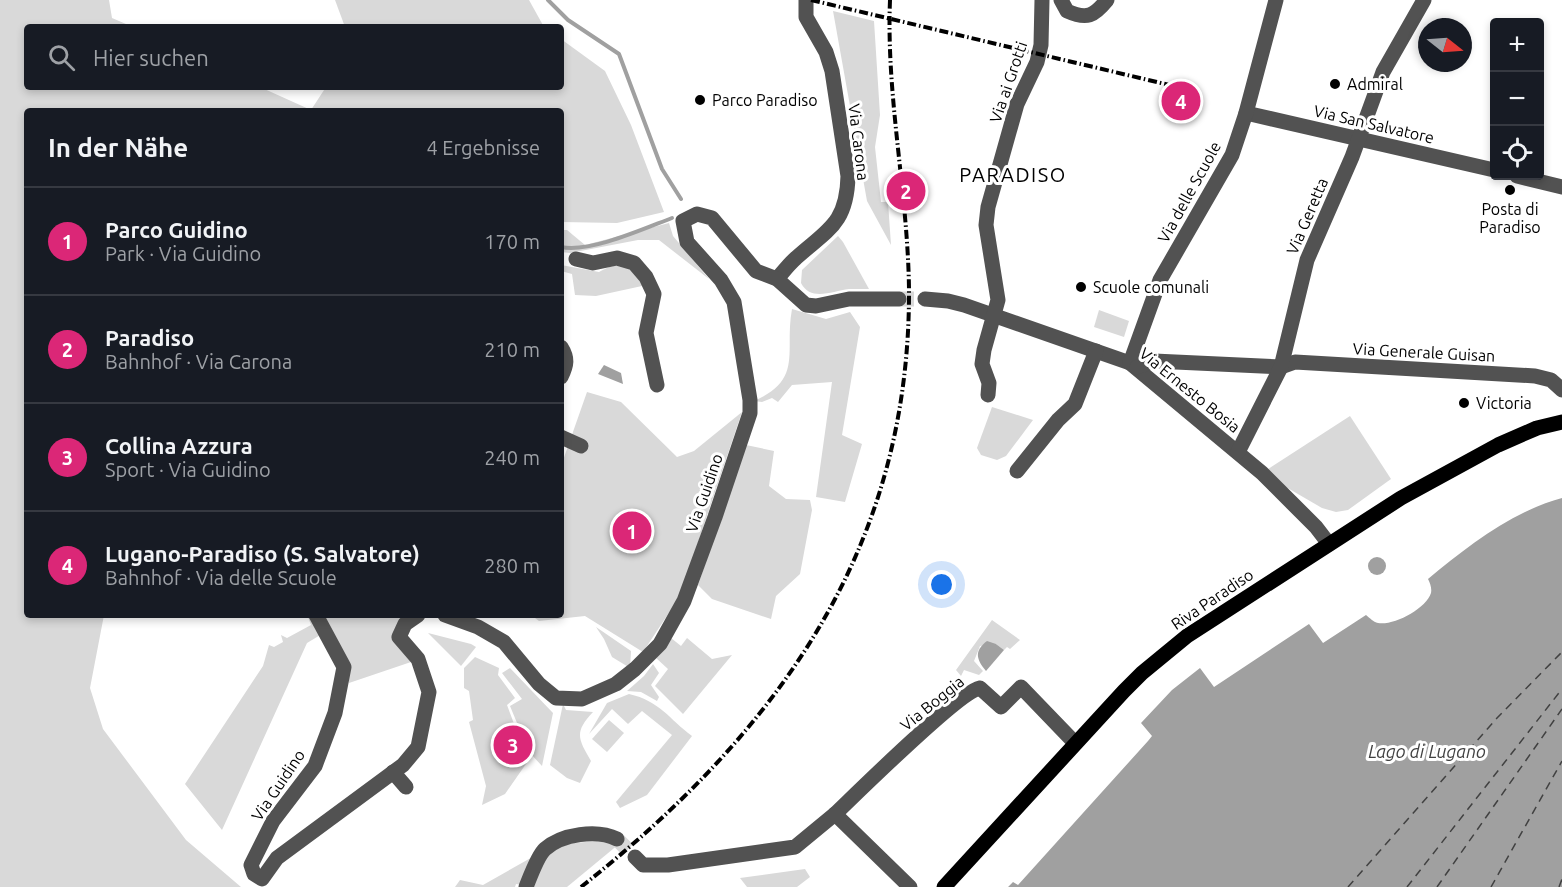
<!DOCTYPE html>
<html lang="de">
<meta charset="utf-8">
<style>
body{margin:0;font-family:Ubuntu,sans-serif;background:#242831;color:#f1f3f6}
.controls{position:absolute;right:18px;top:18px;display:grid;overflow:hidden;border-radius:6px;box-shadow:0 3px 9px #0003}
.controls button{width:54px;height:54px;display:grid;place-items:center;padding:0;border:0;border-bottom:2px solid #363941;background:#171b24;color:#f1f3f6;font:30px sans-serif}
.compass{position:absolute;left:1418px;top:18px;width:54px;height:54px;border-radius:50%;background:#171b24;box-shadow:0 3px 9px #0003;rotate:107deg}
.you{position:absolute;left:942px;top:585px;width:21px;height:21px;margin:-15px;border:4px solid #fff;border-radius:50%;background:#1a73e8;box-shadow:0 0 0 9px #1a73e833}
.badge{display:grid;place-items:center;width:39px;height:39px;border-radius:50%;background:#db2777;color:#fff;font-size:20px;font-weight:700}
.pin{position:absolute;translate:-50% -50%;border:3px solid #fff;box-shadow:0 2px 6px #0006}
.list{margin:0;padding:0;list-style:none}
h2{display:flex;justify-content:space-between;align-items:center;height:78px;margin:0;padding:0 24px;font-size:26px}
h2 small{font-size:20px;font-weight:400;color:#9ea1a6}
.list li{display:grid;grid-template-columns:39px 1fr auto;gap:18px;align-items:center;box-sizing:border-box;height:108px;padding:0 24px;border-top:2px solid #363941}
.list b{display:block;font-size:22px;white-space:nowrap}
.list p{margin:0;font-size:20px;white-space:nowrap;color:#9ea1a6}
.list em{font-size:20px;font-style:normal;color:#9ea1a6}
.icon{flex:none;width:33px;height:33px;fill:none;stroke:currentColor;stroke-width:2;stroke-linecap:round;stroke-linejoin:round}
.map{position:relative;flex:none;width:1562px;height:887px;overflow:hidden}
.search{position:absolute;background:#171b24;box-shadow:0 3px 9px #0003;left:24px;top:24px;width:540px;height:66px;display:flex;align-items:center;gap:15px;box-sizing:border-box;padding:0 21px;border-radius:6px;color:#9ea1a6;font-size:22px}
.panel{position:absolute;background:#171b24;box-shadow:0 3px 9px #0003;left:24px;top:108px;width:540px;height:510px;border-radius:6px}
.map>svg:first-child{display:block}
</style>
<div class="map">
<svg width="1562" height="887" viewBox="0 0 1562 887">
<rect width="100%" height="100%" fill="#fff"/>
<g fill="#d9d9d9">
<path d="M0,0H109L112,18L133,27H27V87H260L311,110L326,87H561V39L605,71L631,125L664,212L617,223L561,222V111H27V615H104L90,688L103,729L186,840L241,887H0Z"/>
<path d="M335,0H529L544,27H345Z"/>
<path d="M833,11L874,21L880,115L875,147L881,202H888L891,245L867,201Z"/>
<path d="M669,223L673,236L709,279L659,240H638L570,253L561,252V230H567L585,245Z"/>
<path d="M838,236L843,242L869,289C863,289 856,289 849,289C832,291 811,302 801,283L802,270Z"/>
<path d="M561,265L599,272C616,262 624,264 641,274L642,286L596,296L575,295L572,274L561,271Z"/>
<path d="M792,309L826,319L850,312L860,327L842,435L862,444L845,502L816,497L832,382L792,385L778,402L772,398L762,402L754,401C804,379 784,352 792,309Z"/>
<path d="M1099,310L1129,321L1124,337L1094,327Z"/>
<path d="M587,392L621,402L677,457L694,451L742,412L680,596L643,652L585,616L539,621L531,615H561V466Z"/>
<path d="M992,407L1033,420L1006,456L997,460L981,455L977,448Z"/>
<path d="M1350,416L1391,479L1348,510L1336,512L1322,508L1262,473Z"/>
<path d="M746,445L774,451L769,486L786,499L810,500L812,510L800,574L776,596L771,619L712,599L698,585Z"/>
<path d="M311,615L322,634L307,643L222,830L185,784L263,666L269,645L274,647L283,642L281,635L287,638L311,625L308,617Z"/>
<path d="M324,615H403L401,618L411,662L349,683L348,665Z"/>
<path d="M992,620L1020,640L1010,649L1007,647L1004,650L996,644L980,646L974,661L983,671L979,675L964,670L961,676L956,670Z"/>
<path d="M596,627L631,651L630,668L612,657L604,639Z"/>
<path d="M428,633L471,644L476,647L461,666Z"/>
<path d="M671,638L681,646L687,638L712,659L732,655L683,714L655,686L668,669L655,657Z"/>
<path d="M475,657L499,668L498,675L515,698L507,705L528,761L505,794L482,805L486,786L469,722L473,720L469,691L464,688V668Z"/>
<path d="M653,664L659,673L651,685L659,697L657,701L641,692L627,691L644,676Z"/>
<path d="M510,668L553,713L542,766L529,752L510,706L522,699L502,673Z"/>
<path d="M629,694C660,701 669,719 692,736L647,795L620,808L616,802L672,735L642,711L628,724L612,709L589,734L607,703Z"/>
<path d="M563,704L566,710L593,712C574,732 578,739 591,761L580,783L567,778L550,765Z"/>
<path d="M609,720L624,733L607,752L592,739Z"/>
<path d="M608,840L619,844L567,887H528L548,851L563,844Z"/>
<path d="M536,855L522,885L516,884L515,887H455L460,880L483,885Z"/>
<path d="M805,869L810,877L797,887H747L740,878Z"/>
</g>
<g fill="#a0a0a0">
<path d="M604,365L621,373L623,384L598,374Z"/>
<path d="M1562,498V887H1008L1013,882L1018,885L1148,741L1152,736L1141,723L1172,690L1200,668L1214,687L1309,624L1323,643L1366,615C1370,618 1373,622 1378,623C1393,626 1426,609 1431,593C1432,588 1430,583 1428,579C1468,546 1511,512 1562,498Z"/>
<circle cx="1377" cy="566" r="9"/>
<path d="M987,641L996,644L1004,650L986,671C976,659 974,651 987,641Z"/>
<path d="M515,729L523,756L509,761L504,734Z"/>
</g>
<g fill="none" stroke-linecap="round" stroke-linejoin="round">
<g stroke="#a0a0a0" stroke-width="4">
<path d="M548,0L568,20L619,54L662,169L681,199"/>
<path d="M561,247C590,253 643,229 672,218"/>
</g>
<g stroke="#414141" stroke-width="1.5" stroke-dasharray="8 6" stroke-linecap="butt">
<path d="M1348,887L1497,718L1562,652"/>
<path d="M1407,887L1562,689"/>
<path d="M1437,887L1562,709"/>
<path d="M1491,887L1562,761"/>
<path d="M1559,887L1562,879"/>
</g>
<g stroke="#d9d9d9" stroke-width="15" stroke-dasharray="15 8" stroke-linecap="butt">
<path d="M899,299H925"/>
<path d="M617,839L635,857"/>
</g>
<g stroke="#525252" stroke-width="15">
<path d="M1061,0L1067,11C1087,20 1094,16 1107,0"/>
<path d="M1246,113L1494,170"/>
<path d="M1517,176L1562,187"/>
<path d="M576,259L593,263L617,258L634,263L646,277L654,294L646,333L657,385"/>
<path d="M777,279C783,272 789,264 796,258C827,230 847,224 848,176L832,71L826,52L806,17V0"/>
<path d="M925,299L948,301L964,305L1130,363L1262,473L1316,527L1329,544"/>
<path d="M561,347C568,358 567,365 561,377"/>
<path d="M1130,363L1160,280L1232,155L1246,113L1276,0"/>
<path d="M1137,367L1154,361L1281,367L1295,362L1535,376L1551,380L1562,390"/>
<path d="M988,395L989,383L982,364L984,350L998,300L986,225L988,207L1017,104L1037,62L1041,45L1042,0"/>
<path d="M561,437L581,446"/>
<path d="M1238,452L1281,367L1307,260L1352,157L1383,72L1424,0"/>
<path d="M1017,471L1058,420L1075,404L1096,351"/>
<path d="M316,615L344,667L335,713L315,766L273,821L251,865L254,874L262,879L277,858L403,765L418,747L429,692L418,659L399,637L405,624L418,615"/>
<path d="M445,615L478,627L504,642L539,684L556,698L582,699L616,684L635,669L660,644L684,601L715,517L750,413V400L734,302L721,280L687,242L683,221L697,214L712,218L756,271L777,279L806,305L816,306L849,299H899"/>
<path d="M393,772L406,787"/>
<path d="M835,814C856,794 960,691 980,688L1001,707L1021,687L1075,743"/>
<path d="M635,857L643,865H668L795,847L835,814L910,887"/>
<path d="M526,887C530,877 538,855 545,849C562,834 597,829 617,839"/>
</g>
<path stroke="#000" stroke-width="15" d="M944,887L1124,691L1142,673L1187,636L1401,498L1498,445L1537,428L1562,422"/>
<g stroke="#000" stroke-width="4" stroke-dasharray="9 3 1.5 3" stroke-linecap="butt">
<path d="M811,0L1182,88"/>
<path d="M581,887C777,732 910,550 909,290C908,193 886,97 890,0"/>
</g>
</g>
<g fill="#000" stroke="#fff" stroke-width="2">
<circle cx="1335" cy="84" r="6"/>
<circle cx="700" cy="100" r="6"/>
<circle cx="1510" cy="190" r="6"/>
<circle cx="1081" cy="287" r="6"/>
<circle cx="1464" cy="403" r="6"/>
</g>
<g text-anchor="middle" stroke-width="6" stroke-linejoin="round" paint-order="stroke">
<g font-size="16" fill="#000" stroke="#fff">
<text transform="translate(1008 82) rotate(-71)" y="6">Via ai Grotti</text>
<text transform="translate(1374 124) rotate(13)" y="6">Via San Salvatore</text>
<text transform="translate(859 142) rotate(83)" y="6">Via Carona</text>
<text transform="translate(1189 192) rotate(-61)" y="6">Via delle Scuole</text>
<text transform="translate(1307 216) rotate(-67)" y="6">Via Geretta</text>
<text transform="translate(1424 352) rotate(3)" y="6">Via Generale Guisan</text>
<text transform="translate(1190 390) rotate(39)" y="6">Via Ernesto Bosia</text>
<text transform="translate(704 493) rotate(-71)" y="6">Via Guidino</text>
<text transform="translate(1212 599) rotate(-34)" y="6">Riva Paradiso</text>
<text transform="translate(932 703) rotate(-39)" y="6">Via Boggia</text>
<text transform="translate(278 785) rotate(-56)" y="6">Via Guidino</text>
</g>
<g font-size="16" fill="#000" stroke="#fff" text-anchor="start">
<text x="1347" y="90">Admiral</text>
<text x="712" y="106">Parco Paradiso</text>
<text x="1510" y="215" text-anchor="middle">Posta di<tspan x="1510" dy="18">Paradiso</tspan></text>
<text x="1093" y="293">Scuole comunali</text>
<text x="1476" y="409">Victoria</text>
</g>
<g font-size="18" font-style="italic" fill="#414141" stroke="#fff">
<text x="1427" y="758">Lago di Lugano</text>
</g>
<g font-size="20" letter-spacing="1.5" fill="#000" stroke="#fff">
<text x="1013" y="182">PARADISO</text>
</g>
</g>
</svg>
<div class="controls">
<button>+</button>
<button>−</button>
<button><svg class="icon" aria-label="locate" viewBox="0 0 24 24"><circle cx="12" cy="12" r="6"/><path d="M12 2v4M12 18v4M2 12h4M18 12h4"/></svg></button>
</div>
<svg class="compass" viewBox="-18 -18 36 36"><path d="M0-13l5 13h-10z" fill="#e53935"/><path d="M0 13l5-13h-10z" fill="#9ea1a6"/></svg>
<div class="you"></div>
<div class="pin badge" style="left:632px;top:531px">1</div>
<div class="pin badge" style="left:906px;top:191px">2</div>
<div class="pin badge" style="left:513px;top:745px">3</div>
<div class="pin badge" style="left:1181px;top:101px">4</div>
<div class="search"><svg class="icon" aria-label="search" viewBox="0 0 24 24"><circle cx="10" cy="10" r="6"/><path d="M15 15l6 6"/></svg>Hier suchen</div>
<section class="panel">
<h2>In der Nähe<small>4 Ergebnisse</small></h2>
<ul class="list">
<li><span class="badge">1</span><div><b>Parco Guidino</b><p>Park · Via Guidino</p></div><em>170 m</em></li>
<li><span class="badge">2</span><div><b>Paradiso</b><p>Bahnhof · Via Carona</p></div><em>210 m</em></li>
<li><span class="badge">3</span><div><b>Collina Azzura</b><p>Sport · Via Guidino</p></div><em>240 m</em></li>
<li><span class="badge">4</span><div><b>Lugano-Paradiso (S. Salvatore)</b><p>Bahnhof · Via delle Scuole</p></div><em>280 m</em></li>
</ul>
</section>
</div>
